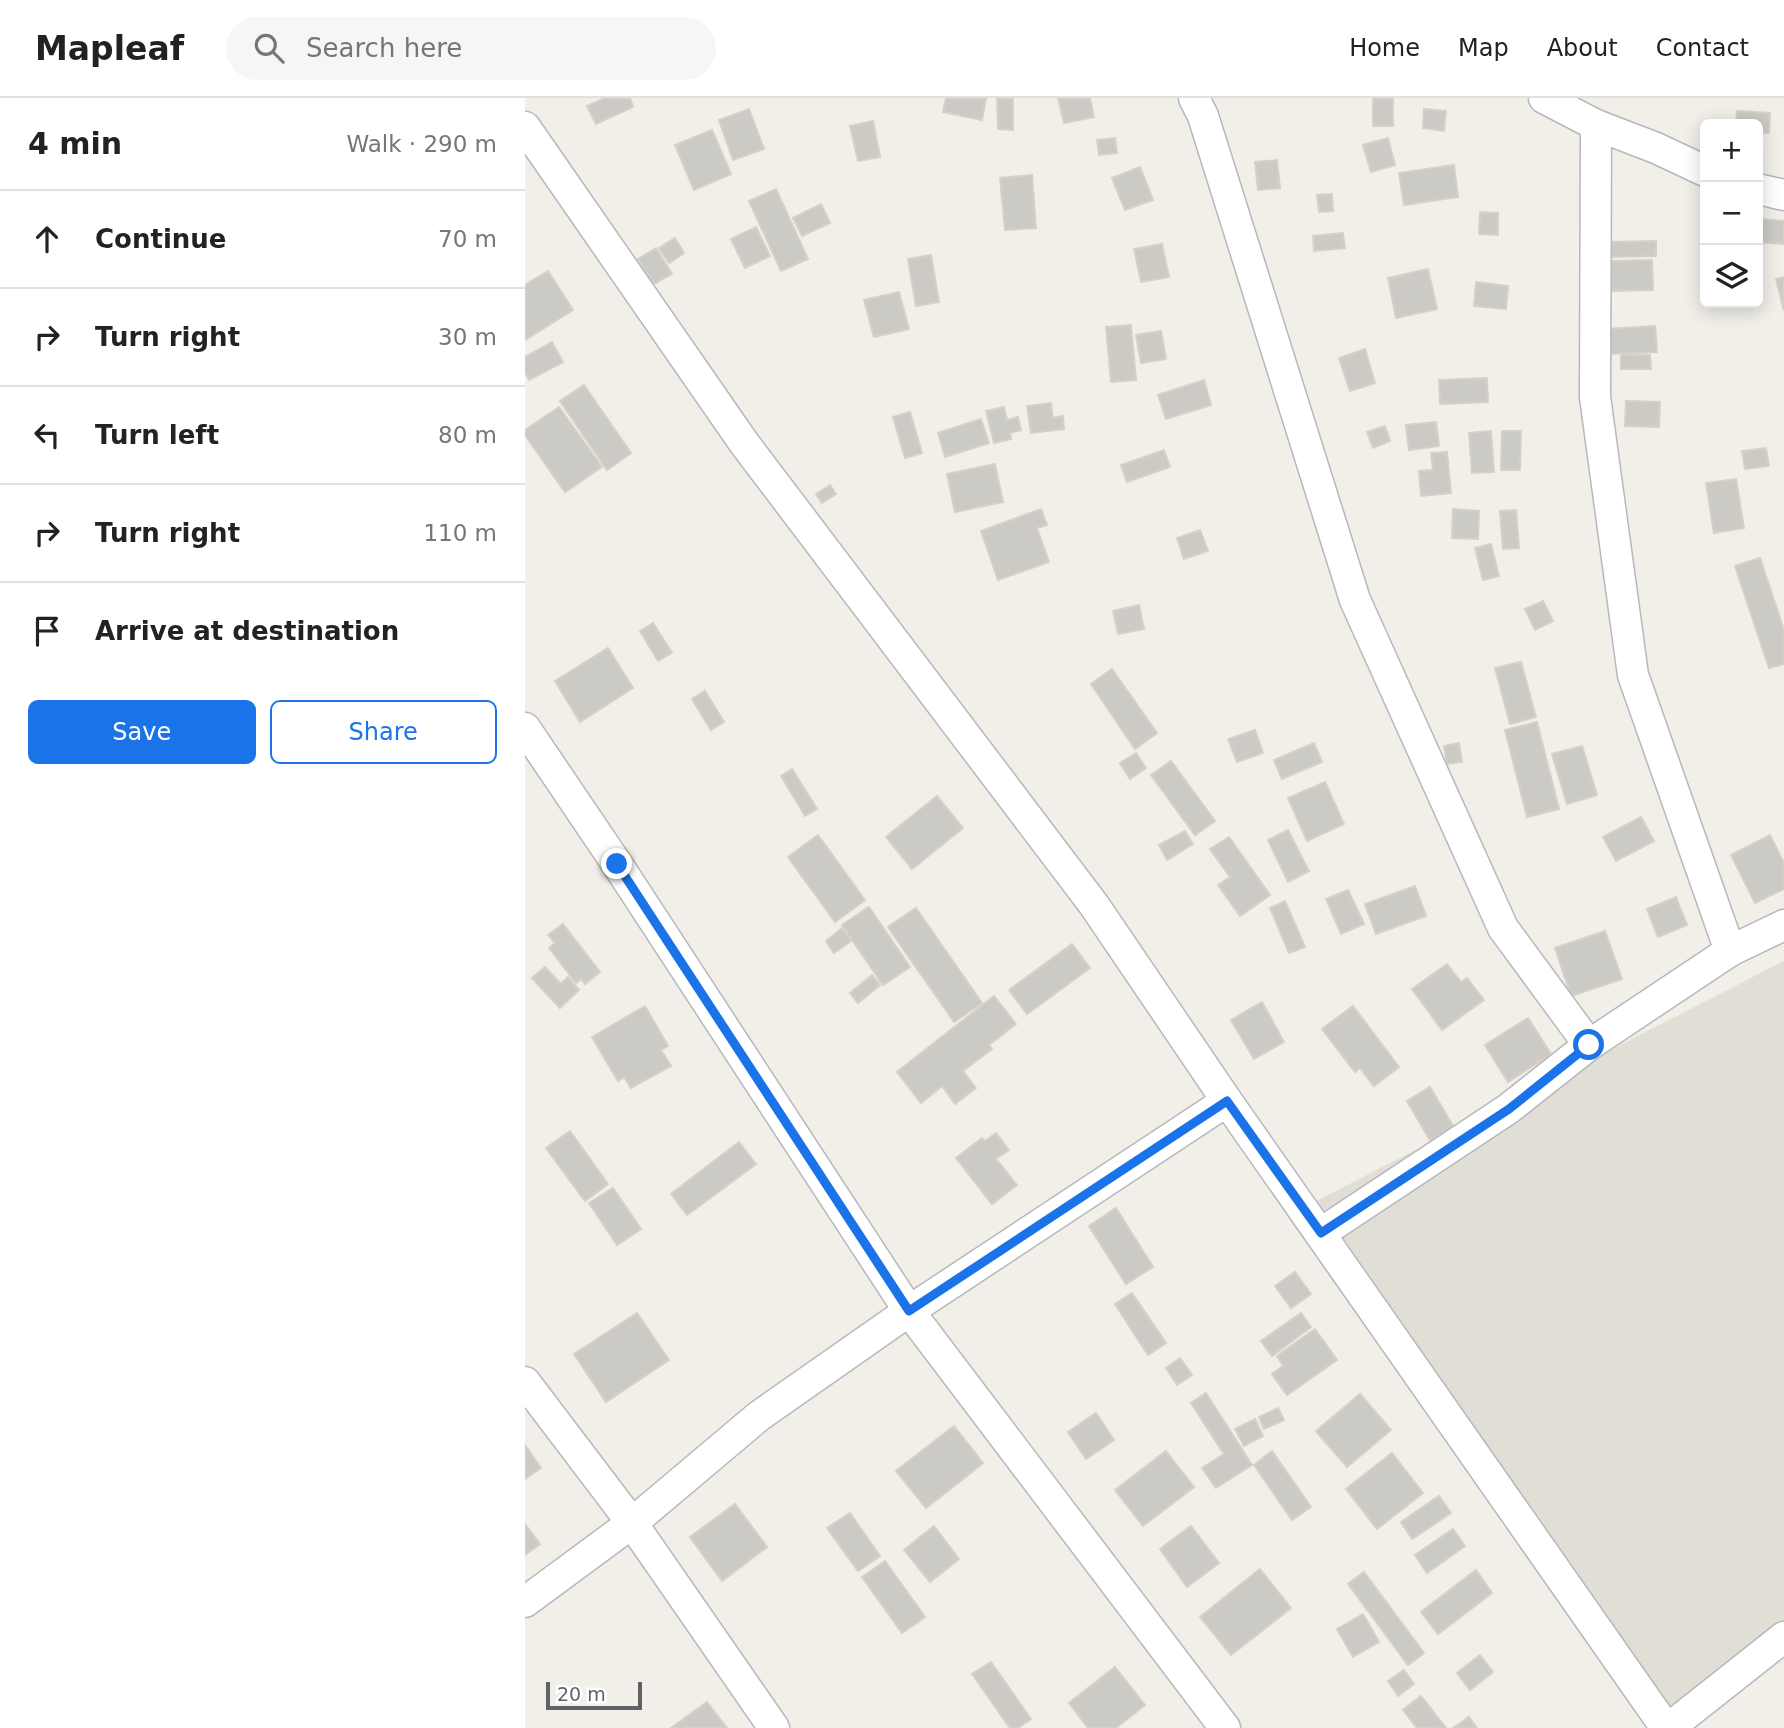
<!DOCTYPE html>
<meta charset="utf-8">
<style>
body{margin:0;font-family:"DejaVu Sans",sans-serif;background:#f6f6f6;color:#222}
.controls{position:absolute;right:21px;top:21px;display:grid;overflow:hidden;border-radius:10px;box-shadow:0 4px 18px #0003}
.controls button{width:63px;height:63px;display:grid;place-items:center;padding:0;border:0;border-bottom:2px solid #e0e0e0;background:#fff;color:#222;font:35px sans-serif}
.scale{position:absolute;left:21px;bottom:18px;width:96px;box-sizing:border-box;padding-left:7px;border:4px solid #5f6368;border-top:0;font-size:19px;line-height:24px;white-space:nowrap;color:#5f6368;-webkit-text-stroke:5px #fff;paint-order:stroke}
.stop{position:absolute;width:21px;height:21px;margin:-16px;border:5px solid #1a73e8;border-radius:50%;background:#fff}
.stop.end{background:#1a73e8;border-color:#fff;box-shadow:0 2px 7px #0008}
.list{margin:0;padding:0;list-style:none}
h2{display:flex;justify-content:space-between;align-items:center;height:91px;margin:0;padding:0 28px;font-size:30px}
h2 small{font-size:23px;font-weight:400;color:#767676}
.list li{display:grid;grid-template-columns:46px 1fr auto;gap:21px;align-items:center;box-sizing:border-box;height:98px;padding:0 28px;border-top:2px solid #e0e0e0}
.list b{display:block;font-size:26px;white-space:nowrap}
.list em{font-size:23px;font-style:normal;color:#767676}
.actions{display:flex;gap:14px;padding:21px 28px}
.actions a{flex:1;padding:16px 0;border:2px solid #1a73e8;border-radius:10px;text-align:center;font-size:24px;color:#1a73e8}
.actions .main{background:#1a73e8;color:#fff}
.icon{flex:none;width:38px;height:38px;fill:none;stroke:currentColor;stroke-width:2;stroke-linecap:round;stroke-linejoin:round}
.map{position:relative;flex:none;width:1259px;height:1630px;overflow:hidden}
header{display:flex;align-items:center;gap:42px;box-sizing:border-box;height:98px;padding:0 35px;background:#fff;border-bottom:2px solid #e0e0e0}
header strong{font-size:33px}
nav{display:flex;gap:38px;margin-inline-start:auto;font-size:24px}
.search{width:490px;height:63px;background:#f6f6f6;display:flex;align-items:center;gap:18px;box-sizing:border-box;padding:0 24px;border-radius:38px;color:#767676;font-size:26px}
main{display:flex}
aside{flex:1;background:#fff}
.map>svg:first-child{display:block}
</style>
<header>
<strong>Mapleaf</strong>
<div class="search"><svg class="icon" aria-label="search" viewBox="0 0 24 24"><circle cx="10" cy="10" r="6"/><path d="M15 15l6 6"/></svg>Search here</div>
<nav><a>Home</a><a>Map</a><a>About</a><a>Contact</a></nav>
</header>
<main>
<aside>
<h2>4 min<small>Walk · 290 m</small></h2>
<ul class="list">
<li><svg class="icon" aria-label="ahead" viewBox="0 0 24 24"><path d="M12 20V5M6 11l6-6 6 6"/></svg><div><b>Continue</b></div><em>70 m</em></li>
<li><svg class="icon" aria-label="right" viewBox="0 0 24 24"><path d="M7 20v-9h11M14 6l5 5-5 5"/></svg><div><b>Turn right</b></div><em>30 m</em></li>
<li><svg class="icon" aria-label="left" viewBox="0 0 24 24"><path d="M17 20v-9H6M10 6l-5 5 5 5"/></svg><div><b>Turn left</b></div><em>80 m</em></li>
<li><svg class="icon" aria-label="right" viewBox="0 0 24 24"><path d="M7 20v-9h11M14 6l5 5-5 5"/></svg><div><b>Turn right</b></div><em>110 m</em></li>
<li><svg class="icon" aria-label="arrive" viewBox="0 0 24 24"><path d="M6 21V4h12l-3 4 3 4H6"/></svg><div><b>Arrive at destination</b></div></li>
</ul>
<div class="actions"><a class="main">Save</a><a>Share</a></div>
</aside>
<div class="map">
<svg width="1259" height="1630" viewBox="0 0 1259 1630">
<rect width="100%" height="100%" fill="#f1efe8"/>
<path fill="#e1ded6" d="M1259,863V1523L1128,1630H1124L762,1118Z"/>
<g fill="#cccac5" stroke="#d6d1c6" stroke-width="2">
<path d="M80,0H105L108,9L71,26L62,8Z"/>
<path d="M421,0H461L457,22L418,14Z"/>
<path d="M472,0H488V32L473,31Z"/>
<path d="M533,0H565L569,19L539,25Z"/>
<rect x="848" y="0" width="20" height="28"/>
<path d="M224,11L239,51L208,62L194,22Z"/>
<path d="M899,11L921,13L919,33L898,30Z"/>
<path d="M1212,13L1245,15L1244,35H1233V26H1211Z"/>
<path d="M348,23L355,59L333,63L325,28Z"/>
<path d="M187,32L206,76L169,92L150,47Z"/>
<path d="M590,40L592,55L574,57L572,42Z"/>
<path d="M863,40L870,67L846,74L838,47Z"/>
<path d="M752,62L755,90L733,92L730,64Z"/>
<path d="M929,67L933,99L879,107L874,75Z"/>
<path d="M615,69L628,102L600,112L587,80Z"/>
<path d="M507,77L511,130L480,132L475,80Z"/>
<path d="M251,91L283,161L256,173L224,103Z"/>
<path d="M807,96L808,113L794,114L792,97Z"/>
<path d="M296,106L305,125L277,138L268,120Z"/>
<path d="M955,114L973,115V137L954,136Z"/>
<path d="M1233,121L1259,123V146L1233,144Z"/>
<path d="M231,129L245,158L220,170L206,141Z"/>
<path d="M818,135L820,150L789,153L788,138Z"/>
<path d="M150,140L159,155L144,165L134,150Z"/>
<path d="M1131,143V158L1086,159L1085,144Z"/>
<path d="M637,146L644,179L616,184L609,151Z"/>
<path d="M131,150L147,176L129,186L113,161Z"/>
<path d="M406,157L414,204L391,208L383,161Z"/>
<path d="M1127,162L1128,192L1087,193L1086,163Z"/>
<path d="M903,171L912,211L871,220L863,180Z"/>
<path d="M23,173L48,212L0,242V187Z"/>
<path d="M1259,179V213L1251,181Z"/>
<path d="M951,184L983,188L981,211L949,208Z"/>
<path d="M374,194L384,231L349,239L339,202Z"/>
<path d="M606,227L611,282L586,284L581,229Z"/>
<path d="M1130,228L1132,254L1084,256L1082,231Z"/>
<path d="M636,233L641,261L616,265L611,237Z"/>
<path d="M27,244L38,264L4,282L0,274V259Z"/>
<path d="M840,251L850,285L825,293L814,260Z"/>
<path d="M1096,257H1125L1126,271H1096Z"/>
<path d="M962,280L963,304L915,306L914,282Z"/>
<path d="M679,282L686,307L641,321L633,297Z"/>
<path d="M59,287L106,355L82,372L35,303Z"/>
<path d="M1101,303L1135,304L1134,329L1100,328Z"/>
<path d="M526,305L528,320L538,318L539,331L506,335L502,308Z"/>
<path d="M34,309L77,369L40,394L0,337V332Z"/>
<path d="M479,309L482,322L493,319L496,332L485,335L486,341L469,345L461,313Z"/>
<path d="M385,314L397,355L380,360L368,319Z"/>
<path d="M456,321L464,345L420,359L413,335Z"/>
<path d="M911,324L914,348L884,352L881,327Z"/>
<path d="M860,328L865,343L848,350L842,334Z"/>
<path d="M966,333L969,374L947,375L944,335Z"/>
<path d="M977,333H996L995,372H976Z"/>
<path d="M1241,350L1244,368L1220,371L1217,353Z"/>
<path d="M639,352L645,369L602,384L596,367Z"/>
<path d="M922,354L926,395L896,398L894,373L908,372L906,355Z"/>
<path d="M470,366L478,404L430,414L422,376Z"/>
<path d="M1211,381L1219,430L1189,435L1181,385Z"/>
<path d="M305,387L311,396L297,405L291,396Z"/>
<path d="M516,411L522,427L512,430L524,464L473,482L456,433Z"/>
<path d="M928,411L954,413L953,441L927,440Z"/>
<path d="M991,412L994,450L978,451L975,413Z"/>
<path d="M675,432L683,453L659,461L652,440Z"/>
<path d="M966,446L974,478L958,482L950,450Z"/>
<path d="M1235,460L1259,532V566L1244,570L1210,468Z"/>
<path d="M1018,503L1028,523L1010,532L1000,511Z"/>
<path d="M614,507L619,531L593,536L588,513Z"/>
<path d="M128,525L147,555L133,563L115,533Z"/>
<path d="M83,550L108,590L55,624L30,583Z"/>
<path d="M996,564L1011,619L985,626L970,570Z"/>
<path d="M587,571L632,635L610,651L566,586Z"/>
<path d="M180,593L199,624L186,632L167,601Z"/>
<path d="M1012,624L1034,711L1002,719L980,632Z"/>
<path d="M730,632L738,655L712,664L703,641Z"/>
<path d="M789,645L797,664L757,681L749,662Z"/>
<path d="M934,645L937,664L922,666L919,648Z"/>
<path d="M1057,648L1072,697L1042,706L1027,656Z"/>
<path d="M611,655L621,670L605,681L595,665Z"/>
<path d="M646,663L690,723L670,737L626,677Z"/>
<path d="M267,671L292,711L280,718L256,678Z"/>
<path d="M800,684L819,726L782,743L763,700Z"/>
<path d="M412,698L438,730L387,771L361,739Z"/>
<path d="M1116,719L1129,743L1091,763L1078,739Z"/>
<path d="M763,732L784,773L763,784L743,742Z"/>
<path d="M660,733L668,746L642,762L634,747Z"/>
<path d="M293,737L340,802L310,824L263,759Z"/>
<path d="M1245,737L1259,765V791L1230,805L1206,757Z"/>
<path d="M704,739L745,797L715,818L693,787L705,779L685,751Z"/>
<path d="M890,788L901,818L851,836L840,806Z"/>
<path d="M823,792L839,826L816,836L801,801Z"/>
<path d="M1151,799L1162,827L1133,839L1122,811Z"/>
<path d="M760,803L780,849L764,855L745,810Z"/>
<path d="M344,809L385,869L358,887L317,827Z"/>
<path d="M391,810L457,905L429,924L363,829Z"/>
<path d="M38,826L75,874L60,886L56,881L51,885L24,850L30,845L23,837Z"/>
<path d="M317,830L326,843L309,855L301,843Z"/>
<path d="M1080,833L1097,881L1046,898L1030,850Z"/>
<path d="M547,846L565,870L502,916L484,892Z"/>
<path d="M922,866L936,884L942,880L959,902L917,932L887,891Z"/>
<path d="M20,869L36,886L43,879L54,892L35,910L7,880Z"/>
<path d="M347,877L355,887L333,905L325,895Z"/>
<path d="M469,898L491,926L464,947L467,951L438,973L451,990L430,1006L417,988L396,1005L372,974Z"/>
<path d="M737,904L759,944L729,961L706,922Z"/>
<path d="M120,908L143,948L136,952L146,968L106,990L99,979L93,983L67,939Z"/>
<path d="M828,908L874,969L849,988L835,970L830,974L797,931Z"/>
<path d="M1003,920L1026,956L983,984L960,947Z"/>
<path d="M905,989L928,1028L905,1042L882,1003Z"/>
<path d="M45,1033L83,1086L60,1103L21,1050Z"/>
<path d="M471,1035L484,1052L471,1061L492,1087L467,1106L431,1060L457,1040L460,1043Z"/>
<path d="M214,1044L231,1066L162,1117L146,1096Z"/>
<path d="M88,1090L116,1131L92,1147L64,1105Z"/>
<path d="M591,1110L628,1169L601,1186L564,1128Z"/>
<path d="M770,1174L786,1196L766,1210L750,1188Z"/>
<path d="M607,1195L641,1245L623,1257L590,1206Z"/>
<path d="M112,1215L144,1262L81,1304L49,1256Z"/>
<path d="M776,1215L786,1229L747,1258L736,1243Z"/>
<path d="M790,1231L812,1262L762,1297L747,1276L758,1268L752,1258Z"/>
<path d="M655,1260L667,1277L652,1287L641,1270Z"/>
<path d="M681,1295L727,1367L691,1390L677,1370L699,1356L666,1305Z"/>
<path d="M835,1296L866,1332L822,1369L791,1333Z"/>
<path d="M753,1310L759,1322L739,1331L734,1319Z"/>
<path d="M571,1315L589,1342L561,1361L543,1334Z"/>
<path d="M730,1321L738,1338L719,1348L710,1331Z"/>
<path d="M429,1328L458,1365L401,1410L371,1373Z"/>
<path d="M0,1347L16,1370L0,1381Z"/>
<path d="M641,1353L669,1389L618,1428L590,1392Z"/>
<path d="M747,1353L786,1409L767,1422L729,1367Z"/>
<path d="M867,1355L898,1395L852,1431L821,1391Z"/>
<path d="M914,1398L926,1415L887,1441L876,1424Z"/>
<path d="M210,1406L242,1449L197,1483L165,1439Z"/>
<path d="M325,1415L355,1458L333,1473L302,1430Z"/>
<path d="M0,1426L15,1446L0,1457Z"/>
<path d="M409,1428L434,1461L405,1484L379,1452Z"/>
<path d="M666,1428L694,1465L662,1489L635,1451Z"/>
<path d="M928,1431L940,1448L902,1475L890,1457Z"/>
<path d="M360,1463L400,1519L377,1535L337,1479Z"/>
<path d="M735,1471L766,1510L706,1557L675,1519Z"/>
<path d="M951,1472L967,1495L913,1536L896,1514Z"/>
<path d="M839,1474L899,1555L883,1567L823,1486Z"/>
<path d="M838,1516L854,1544L828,1559L812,1531Z"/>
<path d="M955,1557L968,1574L945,1592L932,1575Z"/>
<path d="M466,1564L506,1621L493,1630H485L447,1576Z"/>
<path d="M590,1569L620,1607L591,1630H563L544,1605Z"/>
<path d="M879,1572L889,1586L873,1598L863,1583Z"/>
<path d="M896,1598L921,1630H892L878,1612Z"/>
<path d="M182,1604L202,1630H146Z"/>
<path d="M944,1619L952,1630H928Z"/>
</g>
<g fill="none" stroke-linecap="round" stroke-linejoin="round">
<g stroke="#b5b8bc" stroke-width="33">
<g id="minor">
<path d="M669,0L678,18L830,502L978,830L1064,947"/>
<path d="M1019,0L1071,27L1131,50L1180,73"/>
<path d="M1071,27L1070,299L1108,577L1205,853"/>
<path d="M0,29L219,345L569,807L702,1003L1141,1630"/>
<path d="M1233,91L1259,97"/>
<path d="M0,630L92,766L384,1213L700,1630"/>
<path d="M796,1135L983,1011L1064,947L1205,853L1259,827"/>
<path d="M0,1284L107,1425L249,1630"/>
<path d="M0,1504L107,1425L234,1318L384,1213L702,1003"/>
<path d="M1144,1630L1259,1539"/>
</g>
</g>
<use href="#minor" stroke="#fff" stroke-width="30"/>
</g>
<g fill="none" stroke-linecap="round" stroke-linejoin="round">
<path stroke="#1a73e8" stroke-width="9" d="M92,766L384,1213L702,1003L796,1135L984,1011L1064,947"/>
</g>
</svg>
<div class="controls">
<button>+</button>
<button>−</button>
<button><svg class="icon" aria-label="layers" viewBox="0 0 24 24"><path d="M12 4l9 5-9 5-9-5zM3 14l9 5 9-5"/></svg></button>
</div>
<div class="scale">20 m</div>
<div class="stop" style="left:1064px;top:947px"></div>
<div class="stop end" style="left:92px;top:766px"></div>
</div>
</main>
